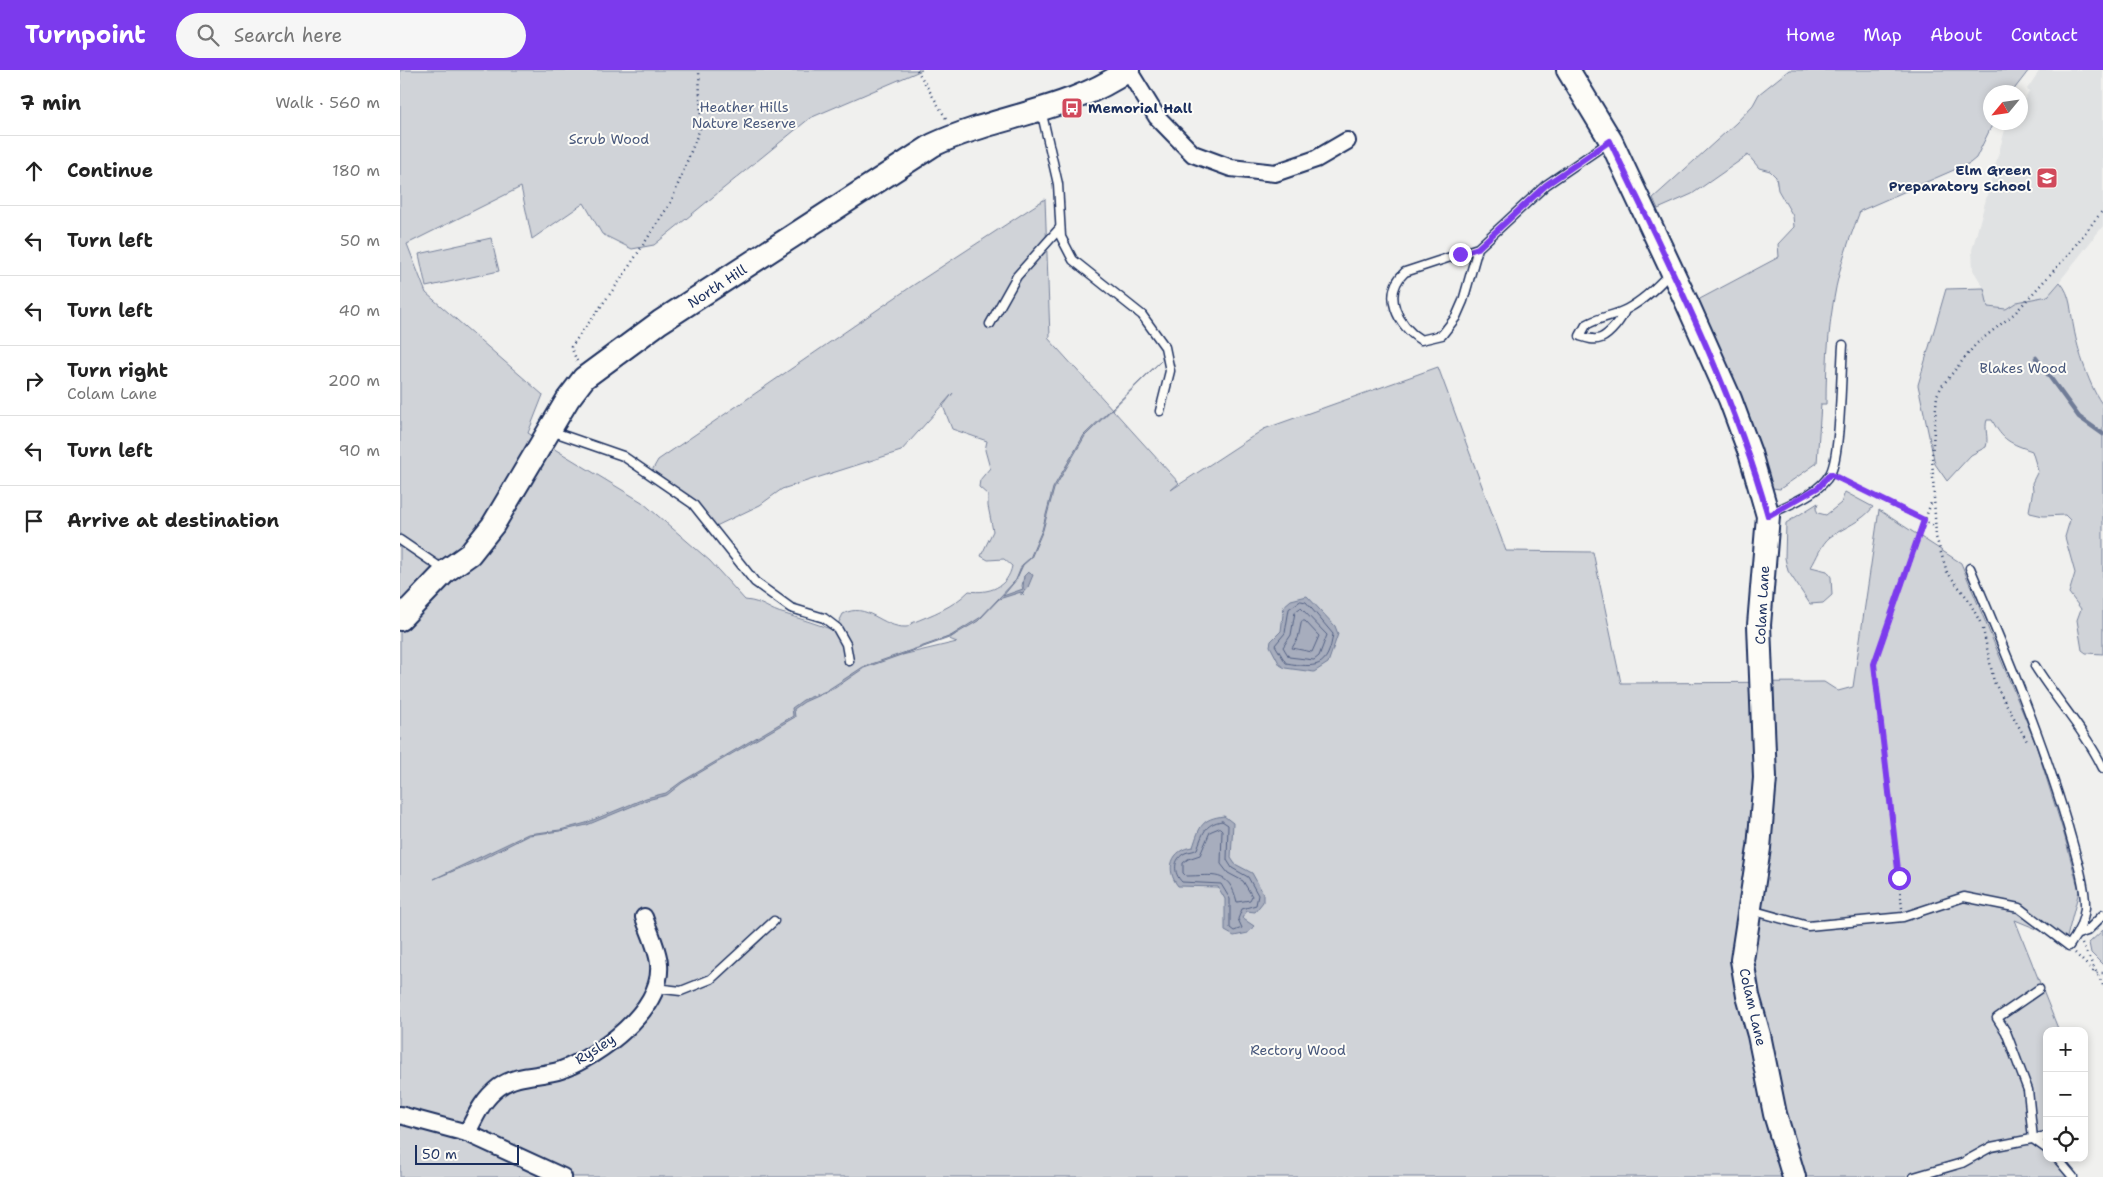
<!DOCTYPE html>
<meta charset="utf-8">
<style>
body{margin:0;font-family:"Shantell Sans",sans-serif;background:#f6f6f6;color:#222}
.controls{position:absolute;right:15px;bottom:15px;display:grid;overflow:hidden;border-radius:10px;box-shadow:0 2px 8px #0003}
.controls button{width:45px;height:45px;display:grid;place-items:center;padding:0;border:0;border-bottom:1px solid #e0e0e0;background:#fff;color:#222;font:25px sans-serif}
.compass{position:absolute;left:1583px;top:15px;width:45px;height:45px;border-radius:50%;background:#fff;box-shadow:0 2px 8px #0003;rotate:241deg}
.scale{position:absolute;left:15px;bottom:12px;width:104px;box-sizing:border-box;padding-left:5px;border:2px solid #1b2f5e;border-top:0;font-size:14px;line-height:18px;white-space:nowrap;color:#1b2f5e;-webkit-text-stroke:4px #fdfcf7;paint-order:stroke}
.stop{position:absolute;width:15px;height:15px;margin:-11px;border:4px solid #7c3aed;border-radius:50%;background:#fff}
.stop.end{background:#7c3aed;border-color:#fff;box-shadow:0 1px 5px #0008}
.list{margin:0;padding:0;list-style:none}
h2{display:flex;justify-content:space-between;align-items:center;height:65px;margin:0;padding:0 20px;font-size:21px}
h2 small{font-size:16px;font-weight:400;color:#767676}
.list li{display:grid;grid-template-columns:32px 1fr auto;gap:15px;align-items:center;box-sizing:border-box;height:70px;padding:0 20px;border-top:1px solid #e0e0e0}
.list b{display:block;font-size:19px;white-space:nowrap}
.list p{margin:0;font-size:16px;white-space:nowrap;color:#767676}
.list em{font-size:16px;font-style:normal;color:#767676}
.icon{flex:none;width:28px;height:28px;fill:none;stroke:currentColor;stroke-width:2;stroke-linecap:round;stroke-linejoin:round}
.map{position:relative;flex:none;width:1703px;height:1107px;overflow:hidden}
header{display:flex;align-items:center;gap:30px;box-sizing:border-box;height:70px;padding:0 25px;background:#7c3aed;color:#fff}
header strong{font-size:24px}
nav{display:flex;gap:28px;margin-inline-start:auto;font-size:18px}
.search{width:350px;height:45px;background:#f6f6f6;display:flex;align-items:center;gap:12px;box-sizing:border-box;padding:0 18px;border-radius:28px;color:#767676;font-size:19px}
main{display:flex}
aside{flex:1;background:#fff}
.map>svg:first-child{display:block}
</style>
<header>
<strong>Turnpoint</strong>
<div class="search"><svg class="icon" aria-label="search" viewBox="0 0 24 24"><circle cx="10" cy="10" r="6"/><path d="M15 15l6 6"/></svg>Search here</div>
<nav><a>Home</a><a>Map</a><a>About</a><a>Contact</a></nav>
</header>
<main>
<aside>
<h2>7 min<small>Walk · 560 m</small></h2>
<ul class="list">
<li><svg class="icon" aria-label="ahead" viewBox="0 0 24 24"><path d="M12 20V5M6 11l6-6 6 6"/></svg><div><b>Continue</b></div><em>180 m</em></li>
<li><svg class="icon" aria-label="left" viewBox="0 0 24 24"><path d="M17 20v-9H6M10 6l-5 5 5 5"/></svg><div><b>Turn left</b></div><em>50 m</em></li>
<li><svg class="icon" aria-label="left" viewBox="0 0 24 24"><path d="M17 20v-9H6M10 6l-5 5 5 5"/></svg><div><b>Turn left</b></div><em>40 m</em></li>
<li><svg class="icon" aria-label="right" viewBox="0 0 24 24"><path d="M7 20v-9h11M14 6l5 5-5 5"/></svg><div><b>Turn right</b><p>Colam Lane</p></div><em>200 m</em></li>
<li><svg class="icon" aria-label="left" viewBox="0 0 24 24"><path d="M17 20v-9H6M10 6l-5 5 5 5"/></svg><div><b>Turn left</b></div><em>90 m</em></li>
<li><svg class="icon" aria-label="arrive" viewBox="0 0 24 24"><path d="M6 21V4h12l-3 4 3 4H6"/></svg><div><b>Arrive at destination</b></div></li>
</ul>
</aside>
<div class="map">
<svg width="1703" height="1107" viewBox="0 0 1703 1107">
<rect width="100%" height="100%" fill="#f0f0ee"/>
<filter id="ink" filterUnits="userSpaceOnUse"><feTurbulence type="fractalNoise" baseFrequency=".02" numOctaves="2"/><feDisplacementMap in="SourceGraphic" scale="10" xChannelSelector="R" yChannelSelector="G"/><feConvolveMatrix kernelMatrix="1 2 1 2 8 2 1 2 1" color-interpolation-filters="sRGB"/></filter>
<g filter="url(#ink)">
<path fill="#e0e2e3" d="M1640,0H1703V156L1648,226L1617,232L1606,239L1588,237L1584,218L1573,200L1572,180L1605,60H1608L1612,53L1620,52L1621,37L1629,21L1627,19Z"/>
<g fill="#d0d3d8" stroke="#76819b" fill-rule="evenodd">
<path d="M0,0H522L410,48L254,175L232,179L202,164L184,133L132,169L121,117L7,174L26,223L143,325L128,363L242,432L310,491L345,530C365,532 368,540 385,544C401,549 417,554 433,560L436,558L443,544C467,531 482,558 506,557C509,557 509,555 512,553C533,544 552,538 569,521C589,524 608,517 612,496L604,489L588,490L581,486L593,461L588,436V425L579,417L580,410L590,398L585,380L587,371L552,359L543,336L553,323L501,381L382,419L360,435L314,457L288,429L250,404L258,390L512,216L645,129L650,267L648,268L779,413L771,420L864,359L1038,297L1106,481L1193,482L1221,613L1424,612L1438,621L1453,617L1479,440L1561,493L1635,672L1664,764L1679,821L1666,871L1615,850L1659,961H1647V1088H1666L1674,1107H0ZM628,502V517L621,525V522H617L623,519L622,516L624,506ZM556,564L549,569L557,572L502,585Z"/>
<path d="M1389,0H1629L1612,22H1590V52L1593,53L1576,88L1570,93L1460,141C1453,160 1445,180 1440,200C1429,243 1426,289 1426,334H1421L1417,393L1380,419L1372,418L1296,231L1379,187L1378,174L1394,157L1393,146L1378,120L1376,107L1370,101L1359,98L1348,85L1292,124L1258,139L1253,128L1336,53L1353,35L1359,24Z"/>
<path d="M91,168L99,201L26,217L19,184Z"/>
<path d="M1660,212C1672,226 1670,241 1674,259C1677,278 1691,321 1703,335V584L1686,583L1682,580L1677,550L1681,539L1669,523L1675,503L1665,467L1670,450L1665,445L1643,446L1630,443L1629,441L1633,420L1632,413L1638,401L1632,381C1610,373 1603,371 1592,350H1587C1584,358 1589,368 1586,377L1571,385L1547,411L1535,394L1518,315L1546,219L1584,218L1588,237L1606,239L1617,232L1648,226Z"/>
<path d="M1445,422L1473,437C1463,451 1443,458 1430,467C1421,474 1417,488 1411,497L1427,501L1431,507L1432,525L1423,533L1410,534L1388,501L1385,488L1386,453L1418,433L1416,439L1418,443L1426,445L1441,433Z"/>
<path d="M1703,860V895L1691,883L1689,873Z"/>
</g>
<g fill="#a7adbd" stroke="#6f7b97">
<path d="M765,287L685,366L654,419L643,460L631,488L623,495L616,510L603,526L623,519L624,506L628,502L633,505L628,517L622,523L624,525L621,522L599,529L578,551L549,568L464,598L435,618L404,632L394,639L395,647L282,713L267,725L247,730L187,755L160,761L129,765L80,790L34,809L128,764L160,760L186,753L246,728L266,723L281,712L393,646L392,638L403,630L426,621L463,597L549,567L581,547L616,510L622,495L630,488L642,460L653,418L684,365Z"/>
<path d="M907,526L935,556L938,564L928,593L914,602L885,598L880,595L870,576L871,571L881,561L884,536L891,530Z"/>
<path d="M824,746L833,753L831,788L835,794L852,803L863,823V832L855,842L847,841L842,848L854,856L848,863L834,866L825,861V829L818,817L778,816C765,800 771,779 793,777C800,756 801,749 824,746Z"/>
</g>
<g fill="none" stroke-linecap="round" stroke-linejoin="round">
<g stroke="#536184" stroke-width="1">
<path d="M901,531L906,532L933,564C928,599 916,598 886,593L875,575L885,563L889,539Z"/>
<path d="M901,538L927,565L919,586L914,590L889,587L883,577L891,565L895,542Z"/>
<path d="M902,551H905L919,566L912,582L892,578L898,568Z"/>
<path d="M822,751L828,755L827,790L832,798L848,807L858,825L856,835L842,839L838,849L842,858L834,861L830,858V829L821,814L782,812C773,803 773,789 785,783C789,781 793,782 797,779C803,764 804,754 822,751Z"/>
<path d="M820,758L822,760L821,794L828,803L843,811L852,826L850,830L837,832C829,799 813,806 786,806L783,803V793L788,789L800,785L810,762Z"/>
</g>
<path stroke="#6f7b97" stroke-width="4.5" d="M1636,288L1679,347L1703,364"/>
<g stroke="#1b2f5e" stroke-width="11">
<g id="lane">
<path d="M641,40L658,114L661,167L673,190L742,245L765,277L770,301L760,341"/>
<path d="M1078,178L1005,202C981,224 998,256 1021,270L1042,265L1056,247L1063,231L1078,178L1146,115L1209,72"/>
<path d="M1225,240C1222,249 1210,264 1201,268C1194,271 1186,268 1180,266L1186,255C1199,247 1214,246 1227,239C1244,230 1257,217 1270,203"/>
<path d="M590,254L617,206L660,158"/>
<path d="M151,361L223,386L293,434L355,512L391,538L424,548L437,558L446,574L449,591"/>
<path d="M1370,444C1389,434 1419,424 1430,404C1441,386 1441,300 1443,275"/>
<path d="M0,470L44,500"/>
<path d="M1635,596C1657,631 1685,661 1703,698"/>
<path d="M1351,840L1408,856L1503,847L1564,827L1619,838L1669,876C1677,865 1684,853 1685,838C1686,816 1674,779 1668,757C1642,668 1606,583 1570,498"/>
<path d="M1678,864L1687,861L1703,845"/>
<path d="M255,918L281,921L311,909L374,851"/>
<path d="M1639,919L1597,948L1606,962L1628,1020L1633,1069L1647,1079"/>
<path d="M1657,1088L1673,1107"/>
<path d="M1514,1107L1562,1093L1591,1077L1647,1066"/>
</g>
</g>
<g stroke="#1b2f5e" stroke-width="20">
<g id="street">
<path d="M728,0L757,47L793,84L831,98L875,103L916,89L947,71"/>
<path d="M0,1045L67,1063L163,1107"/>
<path d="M67,1063C76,1045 83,1029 99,1017C118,1003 141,1007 161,1000C199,986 263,940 259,894C258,879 249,862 244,847"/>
</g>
</g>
<g stroke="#1b2f5e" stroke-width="26">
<g id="secondary">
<path d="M1168,0L1211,71L1288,235L1330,329L1350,383L1368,446L1359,555L1365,708L1359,778L1342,890L1348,926L1359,965L1375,1044L1394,1107"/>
<path d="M0,549L46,501L70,484L93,455L168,329L184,308L260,252L533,75C595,46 673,40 728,0"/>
</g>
</g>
<g stroke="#1b2f5e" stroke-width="2.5" stroke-dasharray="1 4" stroke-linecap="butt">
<path d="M517,0L547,50"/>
<path d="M177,291L171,277L221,209L271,132L301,56L299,0"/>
<path d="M1438,408L1534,456"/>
<path d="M1580,552L1568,529L1547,502L1536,467L1532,386L1537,325L1542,316L1576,274L1615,243L1667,186L1703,140"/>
<path d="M1583,559L1594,612L1628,673"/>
<path d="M1502,838L1474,595L1532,430"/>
<path d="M1682,874L1703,915"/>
<path d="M1675,883L1695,903H1703"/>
</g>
<use href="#lane" stroke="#fdfcf7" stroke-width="8"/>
<use href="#street" stroke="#fdfcf7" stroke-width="16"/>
<use href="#secondary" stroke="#fdfcf7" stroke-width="22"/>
</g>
</g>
<g fill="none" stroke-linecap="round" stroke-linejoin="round" filter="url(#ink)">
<path stroke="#7c3aed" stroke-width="6" d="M1060,184L1078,178L1146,115L1210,71C1269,195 1331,314 1368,446L1419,417L1430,404L1524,450L1474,594L1499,808"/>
</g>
<defs>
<g id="bus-square" transform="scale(1.125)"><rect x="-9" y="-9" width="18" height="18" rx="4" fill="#d1495b" stroke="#fdfcf7"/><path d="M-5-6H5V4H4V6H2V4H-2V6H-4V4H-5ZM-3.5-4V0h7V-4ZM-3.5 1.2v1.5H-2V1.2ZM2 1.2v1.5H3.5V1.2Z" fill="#fff"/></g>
<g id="school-square" transform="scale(1.125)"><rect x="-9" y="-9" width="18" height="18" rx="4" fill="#d1495b" stroke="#fdfcf7"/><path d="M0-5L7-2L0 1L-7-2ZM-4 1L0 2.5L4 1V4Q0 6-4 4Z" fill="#fff"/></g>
</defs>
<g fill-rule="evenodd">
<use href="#bus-square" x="672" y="38"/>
<use href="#school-square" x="1647" y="108"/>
</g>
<g text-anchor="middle" stroke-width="4" stroke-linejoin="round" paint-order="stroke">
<g font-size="14" fill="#48587c" stroke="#fdfcf7">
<text x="344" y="42">Heather Hills<tspan x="344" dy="16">Nature Reserve</tspan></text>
<text x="209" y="74">Scrub Wood</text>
<text x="1623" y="303">Blakes Wood</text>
<text x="898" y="985">Rectory Wood</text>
</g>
<g font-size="14" font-weight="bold" fill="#1b2f5e" stroke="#fdfcf7" text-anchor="start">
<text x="688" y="43">Memorial Hall</text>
<text x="1631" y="105" text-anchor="end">Elm Green<tspan x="1631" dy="16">Preparatory School</tspan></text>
</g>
<g font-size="14" fill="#1b2f5e" stroke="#fdfcf7">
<text transform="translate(317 216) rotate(-33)" y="5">North Hill</text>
<text transform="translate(1362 535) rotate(-87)" y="5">Colam Lane</text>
<text transform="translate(1353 937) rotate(77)" y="5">Colam Lane</text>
<text transform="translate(195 979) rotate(-32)" y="5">Rysley</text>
</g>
</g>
</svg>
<div class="controls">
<button>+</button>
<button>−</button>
<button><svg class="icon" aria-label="locate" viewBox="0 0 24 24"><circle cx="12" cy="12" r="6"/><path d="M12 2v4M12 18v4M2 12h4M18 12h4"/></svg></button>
</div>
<svg class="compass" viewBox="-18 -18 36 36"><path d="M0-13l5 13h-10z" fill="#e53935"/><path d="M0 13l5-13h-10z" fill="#767676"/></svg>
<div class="scale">50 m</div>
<div class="stop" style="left:1499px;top:808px"></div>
<div class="stop end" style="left:1060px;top:184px"></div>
</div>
</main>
